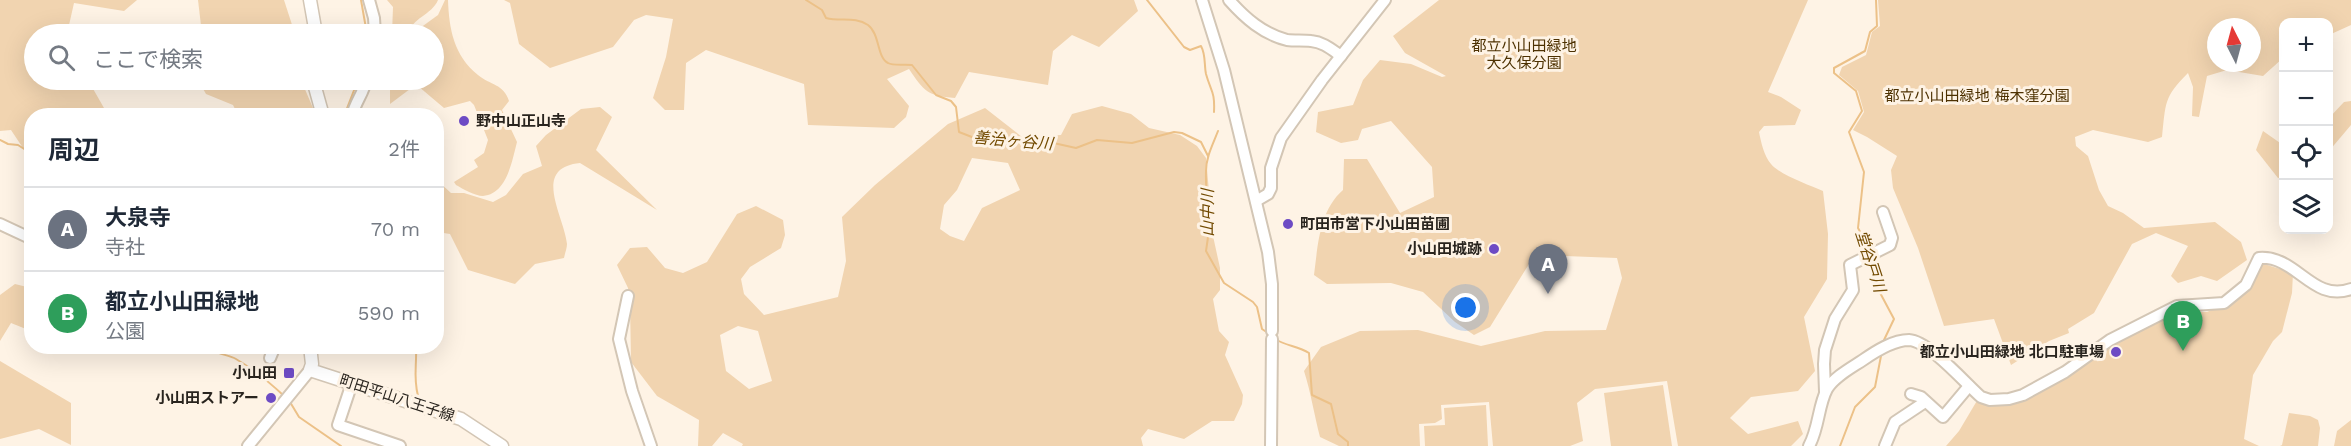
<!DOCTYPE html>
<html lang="ja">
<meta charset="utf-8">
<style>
body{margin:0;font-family:"Work Sans","Noto Sans JP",sans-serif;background:#f6f6f7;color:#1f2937}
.controls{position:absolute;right:18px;top:18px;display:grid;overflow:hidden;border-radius:12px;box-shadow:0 6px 24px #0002}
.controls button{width:54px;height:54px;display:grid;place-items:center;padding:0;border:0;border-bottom:2px solid #e0e1e3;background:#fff;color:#1f2937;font:30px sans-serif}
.compass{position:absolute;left:2207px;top:18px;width:54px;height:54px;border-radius:50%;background:#fff;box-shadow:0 6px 24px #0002;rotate:354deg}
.you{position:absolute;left:1466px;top:308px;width:21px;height:21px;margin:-15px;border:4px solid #fff;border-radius:50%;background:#1a73e8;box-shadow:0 0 0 9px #1a73e833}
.badge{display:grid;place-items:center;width:39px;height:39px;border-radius:50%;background:#ea580c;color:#fff;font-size:20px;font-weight:700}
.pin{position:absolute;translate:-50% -50px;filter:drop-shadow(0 2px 3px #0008)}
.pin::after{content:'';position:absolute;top:32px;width:21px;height:18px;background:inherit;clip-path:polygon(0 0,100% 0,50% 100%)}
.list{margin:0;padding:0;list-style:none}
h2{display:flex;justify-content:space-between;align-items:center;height:78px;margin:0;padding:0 24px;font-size:26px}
h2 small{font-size:20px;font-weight:400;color:#747a83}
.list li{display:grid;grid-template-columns:39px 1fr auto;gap:18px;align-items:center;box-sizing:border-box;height:84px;padding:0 24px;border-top:2px solid #e0e1e3}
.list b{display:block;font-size:22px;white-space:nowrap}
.list p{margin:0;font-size:20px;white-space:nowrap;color:#747a83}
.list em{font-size:20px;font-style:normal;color:#747a83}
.icon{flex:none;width:33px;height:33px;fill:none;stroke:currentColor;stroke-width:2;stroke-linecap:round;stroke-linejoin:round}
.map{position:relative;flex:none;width:2351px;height:446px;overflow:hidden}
.search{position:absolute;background:#fff;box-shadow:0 6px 24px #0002;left:24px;top:24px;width:420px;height:66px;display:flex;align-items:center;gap:15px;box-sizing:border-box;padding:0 21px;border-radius:33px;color:#747a83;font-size:22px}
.panel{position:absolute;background:#fff;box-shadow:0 6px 24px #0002;left:24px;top:108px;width:420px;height:246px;border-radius:24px}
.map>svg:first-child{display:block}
</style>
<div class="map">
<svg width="2351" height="446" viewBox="0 0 2351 446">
<rect width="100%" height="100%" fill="#fef3e5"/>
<g fill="#f1d4b0" fill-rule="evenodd">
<path d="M0,0H137L124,11L74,3L67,34H34V80H88L108,115L32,116L31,160L11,130L0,131Z"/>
<path d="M198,0H284L295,34H202Z"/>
<path d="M387,0H438C432,15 411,18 409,34H392L393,7Z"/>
<path d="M445,0H448C449,29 454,56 478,75C490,85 504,84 509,101L502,110L517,142C512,161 507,194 483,196C475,196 463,189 456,185L454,182L478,167L474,160L484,153L488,140L474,105L470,101L444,108L418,86L419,80H434V34H416V31L438,15Z"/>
<path d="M504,0H1134L1138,11L1099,47L1072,35L1053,51L1048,85L969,72L955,98C927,96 924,91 909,69L887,79L909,106L906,117L894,128L808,125L804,84L706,50L686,63L684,110H665L653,98L666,57L673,19L646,15L634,20L613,47L550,68L519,44L510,3Z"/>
<path d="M1439,0H1808L1768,92L1781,97L1801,110L1795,125L1764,126L1759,132C1761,142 1764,156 1771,164C1780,175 1809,185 1823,191L1828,234L1827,279L1804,317L1815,371L1798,391L1751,397L1730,418L1748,434L1798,421L1803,434L1791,446H1678L1667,381L1595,389L1577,403L1583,441L1570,446H1493L1489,402L1441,405L1442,419L1435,423L1419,424L1420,446H1339L1320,437C1314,414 1311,393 1304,371L1321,347L1360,331L1418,330L1481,346L1545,331L1606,330L1622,278L1617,258L1565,256L1529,264L1490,327L1474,335L1455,322L1423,292L1391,283L1327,284L1314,275C1318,245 1319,211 1343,190L1344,159H1367L1400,213L1434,197L1432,167L1391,121L1362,129L1358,140L1341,143L1316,132L1318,112L1353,105L1363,80L1380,60L1411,64L1442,77L1446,76L1405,53L1393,36Z"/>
<path d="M1878,0H2351V25L2329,35L2328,22H2284L2283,58L2263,76L2227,70L2207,76L2199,117L2192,116L2193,87L2188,73C2163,98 2166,103 2162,137L2148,142L2093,130L2075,137L2076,146L2088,156L2099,190L2108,206L2123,213L2144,228L2215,222L2241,242L2247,260L2217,281L2201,276L2178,283L2171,276L2188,246L2156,233L2132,244L2094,313L2068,329L2069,333L2049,341L2011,365L1994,319L1944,326L1918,248L1893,188L1891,170L1897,156L1867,137L1853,130L1864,112L1858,91L1839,75L1842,67L1866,55L1872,32L1880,26ZM2216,27H2252V63H2216Z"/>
<path d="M198,80H301L316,115H238L233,105L206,94Z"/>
<path d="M390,80H411L410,89L390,104Z"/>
<path d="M2351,101V125L2329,151V118L2344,102Z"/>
<path d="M1102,106L1131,114L1149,128L1180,135L1197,146L1206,158L1213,236L1220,268V290L1213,299L1219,331L1229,342L1225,355L1243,395L1242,404L1234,421H1212L1184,439L1148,429L1141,438L1143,446H742L743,444L723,433L712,446H698L699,420L657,396L631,362L630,304L628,288L617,265L630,248L647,247L665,268L683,273L707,262L737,214L756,206L783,220L785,235L781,248L750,267L741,279L744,294L764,315L838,297L846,261L842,217L875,185L948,124L985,108L1022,137L1061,135L1072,114ZM972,158L1008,163L1020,190L982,208L964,241L950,236L940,229L944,205L957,190ZM738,326L758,331L772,381L749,389L726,371L720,335Z"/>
<path d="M600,107L612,117L596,150L657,210L580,163C531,168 564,215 567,244C567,248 565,253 564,258L535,264L515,284L468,270L450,234L437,232V180L451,193H464L493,202L506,195L523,174L542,166L536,146L546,135L581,109Z"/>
<path d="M2263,131L2283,145V177L2278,178L2256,150Z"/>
<path d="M2264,264L2293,273L2292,293L2282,332L2273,341L2253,375L2244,439L2259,446H1946L1959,431L1978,399L1989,402L2046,386L2164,312H2207L2233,300Z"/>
<path d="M15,284L31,288V331L11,323L0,341V295Z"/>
<path d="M0,361L71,403V445L39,429L0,439Z"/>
<path d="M1663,385L1672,446H1611L1604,393Z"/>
<path d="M1486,405L1488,446H1425L1424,426L1445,425L1444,408Z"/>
<path d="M2289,413L2310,416L2318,420L2320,428L2318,446H2280L2282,445Z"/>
<path d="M2351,420V446H2334L2337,431Z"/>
</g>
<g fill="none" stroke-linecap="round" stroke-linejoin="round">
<g stroke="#ecc188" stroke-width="2">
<path d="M361,0L367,34"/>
<path d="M806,0L822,10L826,18C840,22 855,16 868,25C880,34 877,58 888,63C893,66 905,64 912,65L936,95L951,101L956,107L959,132L977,139L1049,142L1076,148L1097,140L1132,143L1174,132L1182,133L1201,142L1208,156"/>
<path d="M1147,0L1184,47L1190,50L1201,46C1206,55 1204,65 1206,74C1211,92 1215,91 1214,112"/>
<path d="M344,116L358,80"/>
<path d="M1218,131C1213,144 1206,157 1206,171C1205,200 1212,221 1206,251L1224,283L1253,302L1257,307L1262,329L1268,333"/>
<path d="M0,140L8,144L18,145L32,154"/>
<path d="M1871,251L1858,228L1864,172L1849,132L1862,111L1856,91L1834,73V68L1865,51L1870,32L1877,26L1876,0"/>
<path d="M1873,256L1878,289L1894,319L1884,340"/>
<path d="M1275,339C1286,346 1298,346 1309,353L1312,395L1331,404L1338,434L1348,442V446"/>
<path d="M210,346C216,355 227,354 236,359C253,369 269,382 283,395"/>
<path d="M416,346C417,366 413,376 418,396"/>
<path d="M290,402L299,417L341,446"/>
<path d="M1840,446L1855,407L1875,387L1881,356"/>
</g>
<g stroke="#d3c6b5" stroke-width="14">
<g id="minor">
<path d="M369,0L374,18L375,34"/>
<path d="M1202,0L1224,70L1268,252L1272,284V331"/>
<path d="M1229,0C1245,18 1263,34 1287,40C1295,41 1303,40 1311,41C1323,42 1331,49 1341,56"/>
<path d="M352,116C355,102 364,93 366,80"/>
<path d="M1256,201L1268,194L1271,188V168L1281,138L1322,80L1385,0"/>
<path d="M0,224L32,239"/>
<path d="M628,296L619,339L632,391L651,446"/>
<path d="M270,358L275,346"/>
<path d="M352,383L338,425L400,446"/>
<path d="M1825,392L1824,364L1825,350L1835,319L1853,290L1850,265L1890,245L1892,238L1883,212"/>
<path d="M1911,394L1921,397L1943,417L1969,386"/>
<path d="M248,446L310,370"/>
<path d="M1271,446L1272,339"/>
<path d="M1809,446C1819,428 1818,406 1827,389C1834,377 1851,368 1863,360C1876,351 1893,340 1909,340C1929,341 1966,384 1981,397L1990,400L2009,399L2023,395L2065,372L2110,340L2177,306L2224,303L2246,285L2259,258C2297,255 2312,303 2351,289"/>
<path d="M1885,446L1895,422L1925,402"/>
</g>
</g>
<g stroke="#d3c6b5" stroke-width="15">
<g id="major">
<path d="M310,0L316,34"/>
<path d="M313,80L323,116"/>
<path d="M310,346L312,364L310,370L461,419L502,446"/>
</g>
</g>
<use href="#minor" stroke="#fff" stroke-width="10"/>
<use href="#major" stroke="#fff" stroke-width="12"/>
</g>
<g fill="#6d4bc4" stroke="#fef3e5" stroke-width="2">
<circle cx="464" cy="121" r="6"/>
<circle cx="1288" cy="224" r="6"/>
<circle cx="1494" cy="249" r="6"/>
<circle cx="2116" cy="352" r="6"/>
<rect x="283" y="367" width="12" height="12" rx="3"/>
<circle cx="271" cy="398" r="6"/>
</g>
<g text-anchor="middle" stroke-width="6" stroke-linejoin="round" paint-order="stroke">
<g font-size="15" fill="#4d3101" stroke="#fef3e5">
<text x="1524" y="51">都立小山田緑地<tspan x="1524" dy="17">大久保分園</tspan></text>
<text x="1977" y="101">都立小山田緑地 梅木窪分園</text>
</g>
<g font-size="15" font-weight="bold" fill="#29241e" stroke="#fef3e5" text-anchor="end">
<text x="476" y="126" text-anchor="start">野中山正山寺</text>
<text x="1300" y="229" text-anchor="start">町田市営下小山田苗圃</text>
<text x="1482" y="254">小山田城跡</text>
<text x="2104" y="357">都立小山田緑地 北口駐車場</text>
<text x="277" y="378">小山田</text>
<text x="259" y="403">小山田ストアー</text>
</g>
<g font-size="15" fill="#29241e" stroke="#fef3e5">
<text transform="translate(397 398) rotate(18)" y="5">町田平山八王子線</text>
</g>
<g font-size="16" font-style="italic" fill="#724a00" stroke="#fef3e5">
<text transform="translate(1013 140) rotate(5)" y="6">善治ヶ谷川</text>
<text transform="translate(1207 213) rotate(-90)" y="6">山中川</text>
<text transform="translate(1871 261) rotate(72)" y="6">堂谷戸川</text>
</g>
</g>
</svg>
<div class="controls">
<button>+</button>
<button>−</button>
<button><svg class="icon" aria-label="locate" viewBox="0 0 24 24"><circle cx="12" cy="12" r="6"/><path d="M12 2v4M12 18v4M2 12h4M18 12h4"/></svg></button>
<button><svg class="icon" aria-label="layers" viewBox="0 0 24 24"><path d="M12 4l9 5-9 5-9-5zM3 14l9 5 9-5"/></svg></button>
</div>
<svg class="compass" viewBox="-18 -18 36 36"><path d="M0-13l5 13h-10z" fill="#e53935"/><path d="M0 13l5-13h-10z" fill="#747a83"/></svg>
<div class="you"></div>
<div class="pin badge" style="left:1548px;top:294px;background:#6b7280">A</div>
<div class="pin badge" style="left:2183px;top:351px;background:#2e9e5b">B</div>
<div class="search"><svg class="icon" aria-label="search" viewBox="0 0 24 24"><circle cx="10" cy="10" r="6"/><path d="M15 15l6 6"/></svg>ここで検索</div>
<section class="panel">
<h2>周辺<small>2件</small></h2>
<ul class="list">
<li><span class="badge" style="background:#6b7280">A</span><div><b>大泉寺</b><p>寺社</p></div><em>70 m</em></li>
<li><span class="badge" style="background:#2e9e5b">B</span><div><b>都立小山田緑地</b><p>公園</p></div><em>590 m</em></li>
</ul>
</section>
</div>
